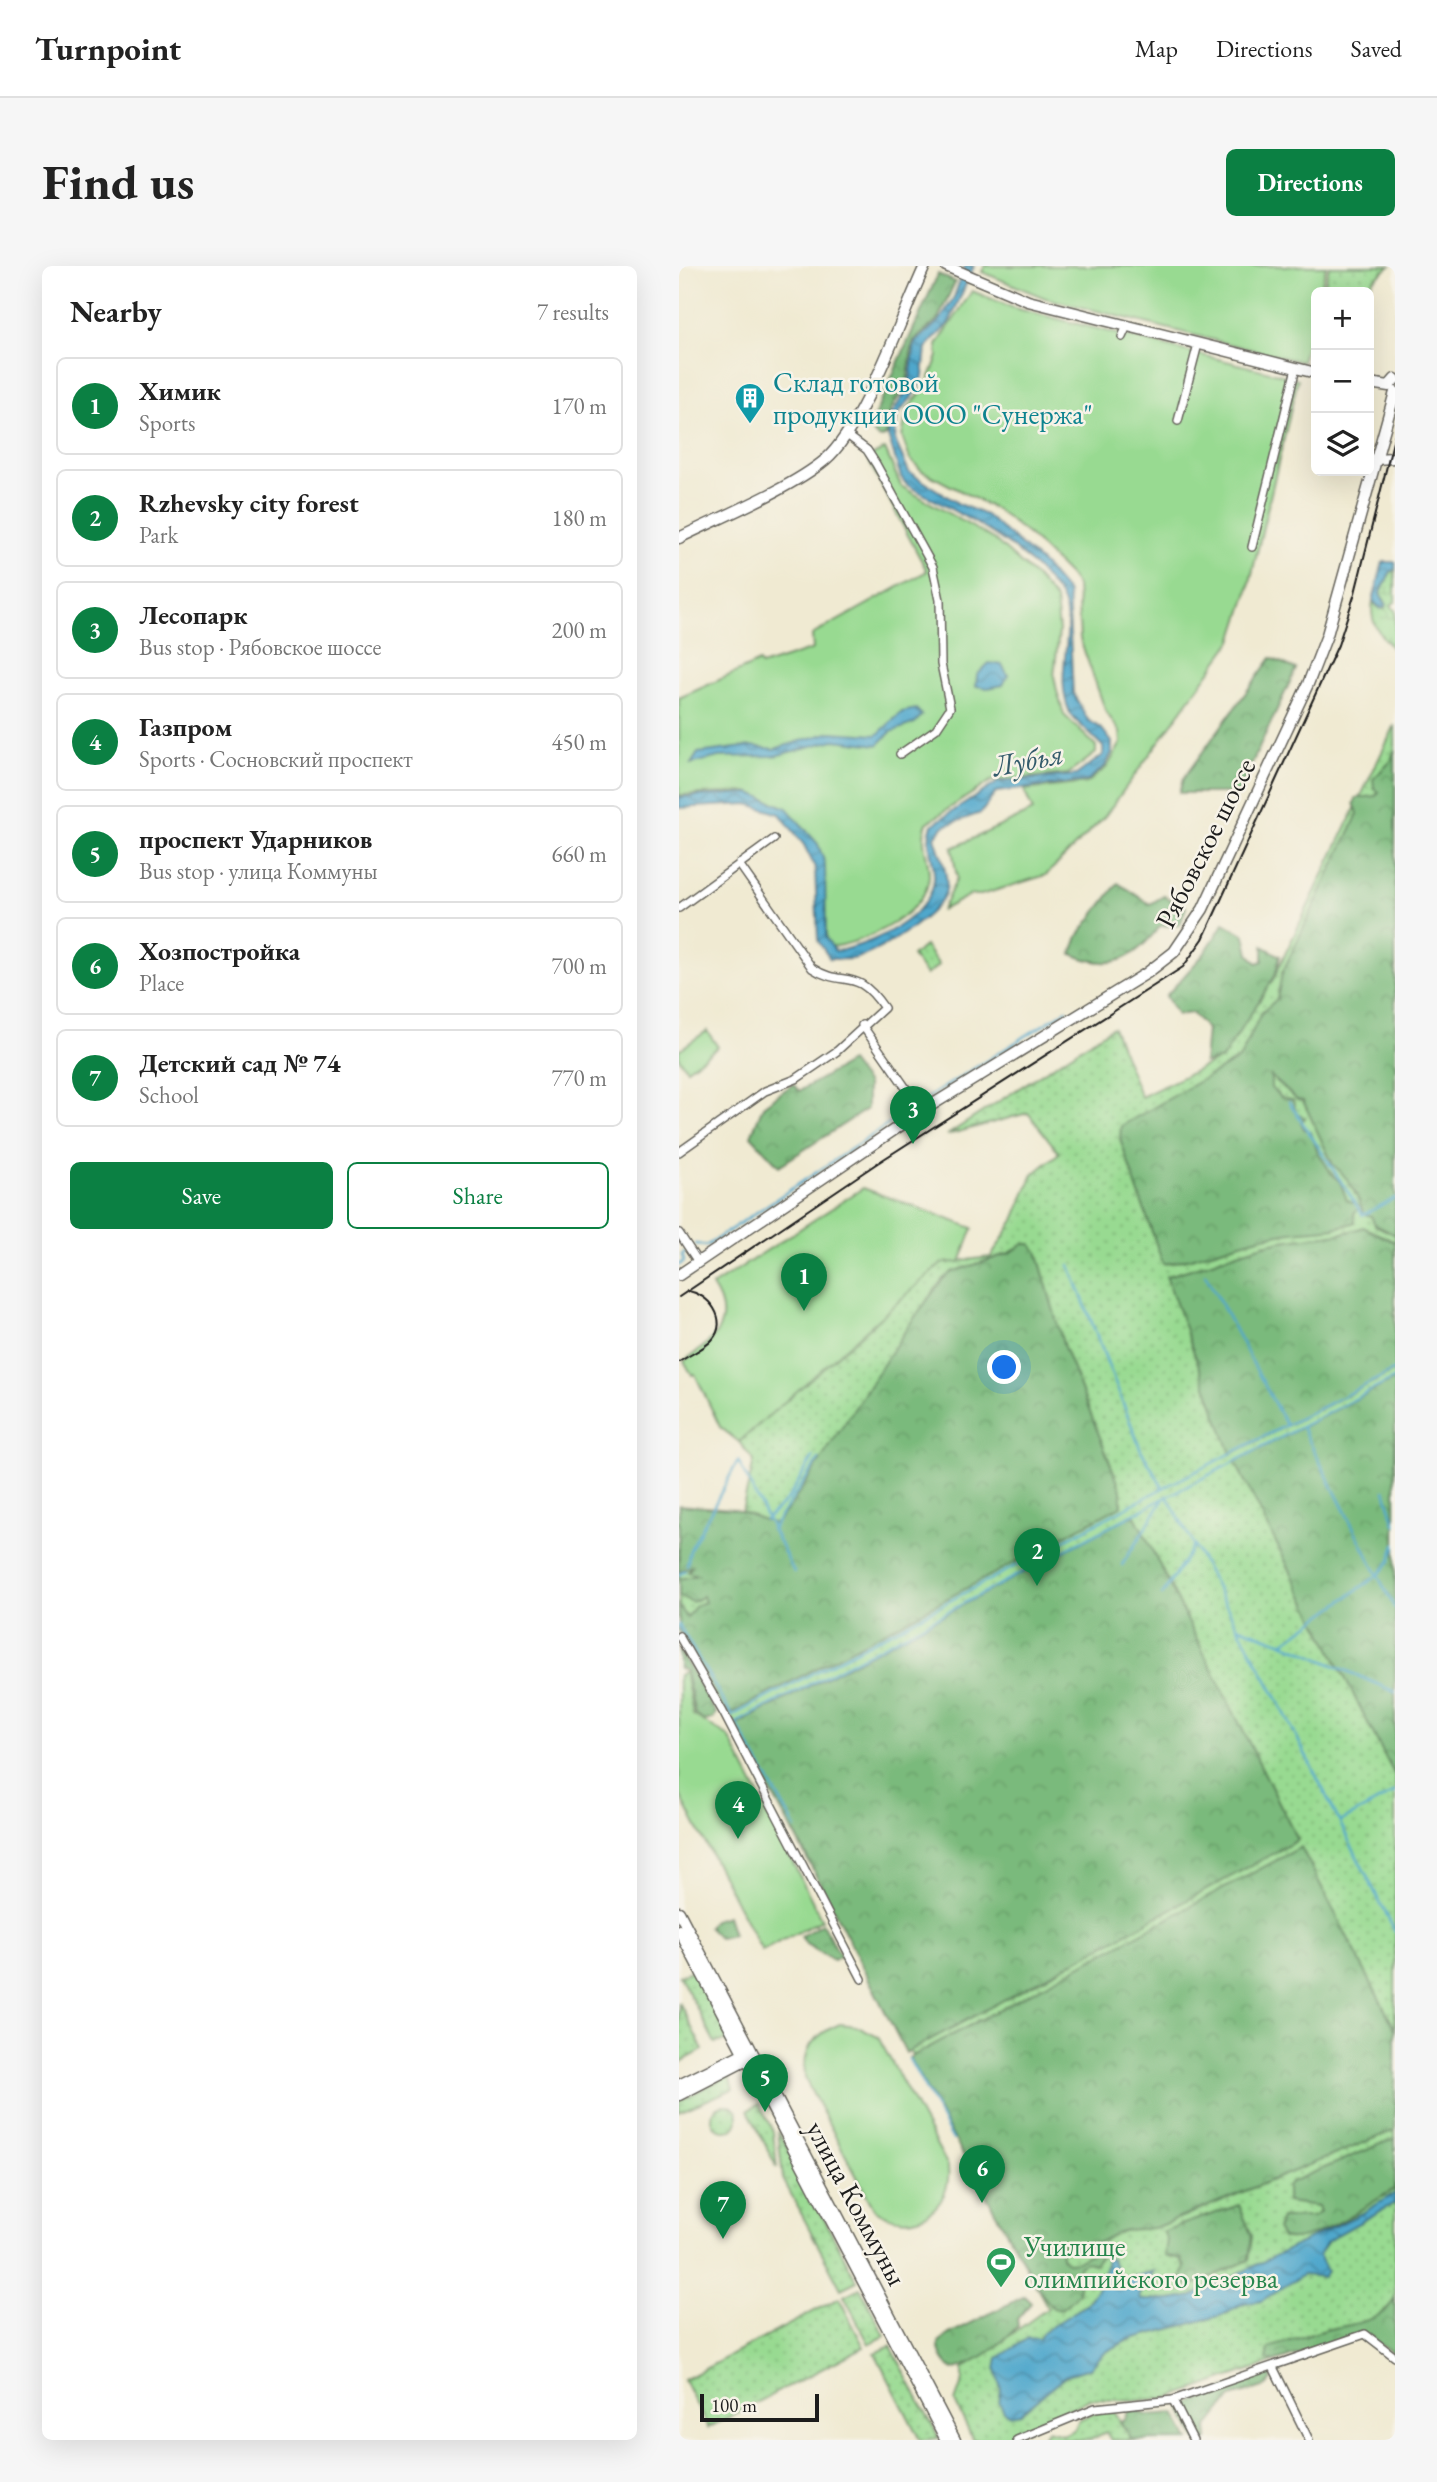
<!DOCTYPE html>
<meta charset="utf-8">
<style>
body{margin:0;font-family:"EB Garamond",serif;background:#f6f6f6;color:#222}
.controls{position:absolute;right:21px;top:21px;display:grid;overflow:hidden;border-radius:10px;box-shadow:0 7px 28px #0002}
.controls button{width:63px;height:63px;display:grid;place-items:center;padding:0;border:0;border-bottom:2px solid #e0e0e0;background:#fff;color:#222;font:35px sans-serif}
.scale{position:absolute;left:21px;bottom:18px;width:119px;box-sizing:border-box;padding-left:7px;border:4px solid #1c1c1c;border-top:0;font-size:19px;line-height:24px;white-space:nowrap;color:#1c1c1c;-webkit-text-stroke:5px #f7f3e8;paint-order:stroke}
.you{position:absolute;left:326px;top:1102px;width:24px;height:24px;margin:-18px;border:5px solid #fff;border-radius:50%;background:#1a73e8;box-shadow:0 0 0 10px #1a73e833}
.badge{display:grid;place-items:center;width:46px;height:46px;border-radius:50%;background:#0b8043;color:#fff;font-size:23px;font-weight:700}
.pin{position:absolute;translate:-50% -58px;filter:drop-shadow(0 2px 4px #0008)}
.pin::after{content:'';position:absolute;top:37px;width:24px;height:21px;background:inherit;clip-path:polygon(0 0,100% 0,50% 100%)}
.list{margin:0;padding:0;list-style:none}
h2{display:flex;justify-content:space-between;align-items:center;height:91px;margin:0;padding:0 28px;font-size:30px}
h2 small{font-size:23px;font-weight:400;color:#767676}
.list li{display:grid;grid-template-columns:46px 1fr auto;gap:21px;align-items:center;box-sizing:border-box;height:98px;margin:0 14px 14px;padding:0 14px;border:2px solid #e0e0e0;border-radius:10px}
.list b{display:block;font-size:26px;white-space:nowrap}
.list p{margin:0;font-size:23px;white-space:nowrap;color:#767676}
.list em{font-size:23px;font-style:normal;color:#767676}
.actions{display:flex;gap:14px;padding:21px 28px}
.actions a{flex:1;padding:16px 0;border:2px solid #0b8043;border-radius:10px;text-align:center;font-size:24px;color:#0b8043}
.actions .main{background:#0b8043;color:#fff}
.icon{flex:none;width:38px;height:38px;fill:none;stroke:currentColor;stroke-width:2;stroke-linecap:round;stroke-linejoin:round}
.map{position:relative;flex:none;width:716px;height:2174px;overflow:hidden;border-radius:10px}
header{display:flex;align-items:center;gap:42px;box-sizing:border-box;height:98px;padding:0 35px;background:#fff;border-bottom:2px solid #e0e0e0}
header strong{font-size:33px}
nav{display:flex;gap:38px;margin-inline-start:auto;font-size:24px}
.intro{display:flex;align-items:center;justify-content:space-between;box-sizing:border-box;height:168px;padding:0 42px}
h1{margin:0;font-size:49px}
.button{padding:18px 32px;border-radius:10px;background:#0b8043;color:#fff;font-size:24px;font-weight:700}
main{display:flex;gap:42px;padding:0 42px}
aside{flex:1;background:#fff;border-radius:10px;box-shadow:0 7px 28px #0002}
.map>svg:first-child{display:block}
</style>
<header>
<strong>Turnpoint</strong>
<nav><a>Map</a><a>Directions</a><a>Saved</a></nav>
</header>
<div class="intro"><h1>Find us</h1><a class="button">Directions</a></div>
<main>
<aside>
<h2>Nearby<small>7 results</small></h2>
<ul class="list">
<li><span class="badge">1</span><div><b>Химик</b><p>Sports</p></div><em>170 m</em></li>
<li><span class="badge">2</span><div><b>Rzhevsky city forest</b><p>Park</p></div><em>180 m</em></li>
<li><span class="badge">3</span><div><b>Лесопарк</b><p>Bus stop · Рябовское шоссе</p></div><em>200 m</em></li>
<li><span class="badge">4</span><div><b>Газпром</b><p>Sports · Сосновский проспект</p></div><em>450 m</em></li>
<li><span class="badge">5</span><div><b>проспект Ударников</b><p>Bus stop · улица Коммуны</p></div><em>660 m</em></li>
<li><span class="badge">6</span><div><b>Хозпостройка</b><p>Place</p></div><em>700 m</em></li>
<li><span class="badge">7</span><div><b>Детский сад № 74</b><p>School</p></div><em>770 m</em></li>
</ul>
<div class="actions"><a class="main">Save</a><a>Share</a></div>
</aside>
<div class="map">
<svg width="716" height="2174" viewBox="0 0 716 2174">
<defs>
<pattern id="grass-dots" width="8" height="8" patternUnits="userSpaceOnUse" patternTransform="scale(1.75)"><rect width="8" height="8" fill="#98da91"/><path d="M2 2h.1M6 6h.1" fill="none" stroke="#82ba7c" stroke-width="1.8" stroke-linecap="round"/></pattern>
<pattern id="forest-crowns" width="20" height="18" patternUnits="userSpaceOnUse" patternTransform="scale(1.75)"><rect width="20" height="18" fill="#7aba7b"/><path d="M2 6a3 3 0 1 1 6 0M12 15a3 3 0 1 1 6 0" fill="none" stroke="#699f6a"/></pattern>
<pattern id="wetland-marsh" width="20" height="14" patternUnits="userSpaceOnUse" patternTransform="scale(1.75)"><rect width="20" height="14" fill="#98da91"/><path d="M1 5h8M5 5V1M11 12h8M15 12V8" fill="none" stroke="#82ba7c"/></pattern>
<pattern id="water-waves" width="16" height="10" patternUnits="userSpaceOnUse" patternTransform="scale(1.75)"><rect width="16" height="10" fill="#4fa7cc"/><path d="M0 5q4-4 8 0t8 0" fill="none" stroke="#4187a5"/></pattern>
</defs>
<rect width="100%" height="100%" fill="#f7f3e8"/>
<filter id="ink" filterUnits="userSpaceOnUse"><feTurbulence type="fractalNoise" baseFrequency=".0143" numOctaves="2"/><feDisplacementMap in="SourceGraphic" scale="14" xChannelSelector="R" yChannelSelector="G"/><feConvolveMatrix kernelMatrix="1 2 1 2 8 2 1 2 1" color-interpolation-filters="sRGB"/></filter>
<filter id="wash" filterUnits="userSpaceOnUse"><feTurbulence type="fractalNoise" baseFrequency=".00686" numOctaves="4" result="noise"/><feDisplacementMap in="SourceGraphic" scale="28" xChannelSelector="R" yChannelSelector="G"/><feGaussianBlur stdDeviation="1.57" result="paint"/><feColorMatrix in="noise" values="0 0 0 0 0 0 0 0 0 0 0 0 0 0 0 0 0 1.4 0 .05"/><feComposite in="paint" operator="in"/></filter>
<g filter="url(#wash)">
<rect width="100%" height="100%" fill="#f0ead2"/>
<g fill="url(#grass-dots)" stroke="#5a7b56" stroke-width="2">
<path d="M650,0H711L694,14L687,26H644Z"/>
<path d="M716,459V2089L685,2065L490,2132L454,2135L411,2133L324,2174H294L276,2136L284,2113V2103L369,2042L0,1354V1285L60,1257L75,1195L60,1176L263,997L312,991L335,954L354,908L380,887L349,847L268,869L434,761L462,831L543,792L596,709Z"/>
<path d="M246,680L260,699L247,709L233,690Z"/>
<path d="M14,1704L51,1774L36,1777L1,1710Z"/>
<path d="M0,1736L24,1784L0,1797Z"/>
<path d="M50,1809L54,1823L0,1846V1835Z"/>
<path d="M80,1838L94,1865L98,1902L69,1844Z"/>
<circle cx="46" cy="1852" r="13"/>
<path d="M99,1865L178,2015L162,2023L104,1913Z"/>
<path d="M181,2022L206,2070L190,2078L165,2030Z"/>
<path d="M160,2032L185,2081L29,2162L5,2114Z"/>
<path d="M212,2080L260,2172L241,2174L196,2087Z"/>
<path d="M426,2143L436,2147L453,2174H432L427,2166L411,2174H367L365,2171L368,2165L384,2169L395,2164L401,2153Z"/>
</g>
<g fill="url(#forest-crowns)" stroke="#4b6b4c" stroke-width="2">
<path d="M259,8L276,16L259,53L234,76L228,117L211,145L208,168L204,172L198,171L190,162Z"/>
<path d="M592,392L617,403L559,527H500L504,513Z"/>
<path d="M716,481V969L696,959L692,950L685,948C678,929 670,911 654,899L624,835L618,834L592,810V822L603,832L614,834L617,847L626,852L622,856L625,863L632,866L638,884L652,907L661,916L668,934L678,938L680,943L675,947L676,956C652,966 626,963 601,968C560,974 524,992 484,998L441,873L442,860L561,792L582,747L598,733L603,707L679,548L675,537L678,532L697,530L700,526L695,522L694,513L712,495Z"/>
<path d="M439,617L471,638L485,630L507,641L501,659L481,660C455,694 434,706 393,688L399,670Z"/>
<path d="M545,657L566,669L570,688L578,697L584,695V680L601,690L596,710L543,793L525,797L528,763L513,747L498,749L487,730L525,688Z"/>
<path d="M171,796L188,818V843L100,900L72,870L84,840L114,818L120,825Z"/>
<path d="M684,961L716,976V1105L552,1188L487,1010C526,1001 563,982 603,975C631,970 657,972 684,961Z"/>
<path d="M344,978H352L358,985L385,1081L442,1224V1240L51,1448L41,1439L0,1364V1339L8,1352L17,1339L26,1336L24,1330L13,1336L0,1330V1313L18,1309L9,1306L13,1300L0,1306V1239L55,1243L96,1258L111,1241L230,1059L264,1013L273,1006L331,987Z"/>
<path d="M716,1113V1510L556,1196Z"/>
<path d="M456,1250L619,1574L227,1787L118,1571L54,1461L449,1251Z"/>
<path d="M0,1384L37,1447L34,1453L25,1455L16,1448L7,1405L0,1402Z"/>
<path d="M622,1581L716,1763V1864L478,1961C468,1964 454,1962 444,1965C420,1973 414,1987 385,1978L381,1979L382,1990L389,1996L399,1995L413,1986L422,1989L415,1998L407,1996L400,2000V2028L381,2044L374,2042L360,2024L230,1792Z"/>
<path d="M48,1650L54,1669L40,1672L29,1661L34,1654Z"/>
<path d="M143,1658L162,1690L154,1694L127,1678L122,1670Z"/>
<path d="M716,1872V1923C690,1937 632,1981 603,1972L598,1963L602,1952L634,1951L641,1946L639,1940L608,1936V1921L612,1916Z"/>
<path d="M560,1939L573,1970L570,1994L512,2020L502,2013L506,2001L502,1993L486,1989L488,1973L484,1965Z"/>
<path d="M346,2030L352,2037L338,2053L339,2060C322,2079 298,2097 274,2104C265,2097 259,2088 260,2076L270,2068Z"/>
<path d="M716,2031V2088L682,2067L595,2096L588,2094L590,2082C608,2076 625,2070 643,2065C667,2058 705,2058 716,2031Z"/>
<path d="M590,2105L593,2114L587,2120L552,2131L528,2162L529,2174H517L502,2143L503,2139C534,2132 560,2114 590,2105Z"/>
<path d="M457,2144L468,2149L496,2147L510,2174H453L441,2156L446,2154L450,2145Z"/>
</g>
<path fill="url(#wetland-marsh)" stroke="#5a7b56" stroke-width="2" d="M716,303V336L712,339L716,345V386C703,370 689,358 694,335L699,341L706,343V335L701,328L711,307Z"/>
<g fill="#98da91" stroke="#5a7b56" stroke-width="2">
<path d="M306,0H647L641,26H637V40L623,96L366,32L303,6Z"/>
<path d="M293,25L335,42L619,113L568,329L553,375L426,550L367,609L302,629H291L263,644L278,612L273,582L354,545L345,524L408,517L428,501L442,477L441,466L427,446L401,373L398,320L390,309L352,271L318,244L243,205L231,193L223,171L228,144L248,119L259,90L258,79Z"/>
<path d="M206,183L222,220L316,274L358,312L377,334L380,365L375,410L378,425L385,449L417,480V487L389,508L312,515L248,557C240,576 250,590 250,610C249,647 184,678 151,681L145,676L142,596L114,550L104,540L69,526L0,529V432L80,396L82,400L134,383L133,369L248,305L188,192Z"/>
<path d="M28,765L39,781L8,803L0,792V784Z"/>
<path d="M184,922L294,962L281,996L263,997L60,1176L41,1161L16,1108L13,1109L5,1095C34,1075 58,1057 33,1020Z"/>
<path d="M6,1406L14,1449L50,1471L143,1654L83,1685L0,1527V1409Z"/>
<path d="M161,1758L177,1760L199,1771L269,1900C274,1945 232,1969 195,1943L126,1813C123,1783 134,1769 161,1758Z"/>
</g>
<g fill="url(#water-waves)" stroke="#366274" stroke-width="2">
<path d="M286,0H295L270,57L247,82L244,110L239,124L218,149L216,174L230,206L280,238L307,249L363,297L389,327L394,427L409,454L423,463L433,476V487L426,500L408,515L317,526L302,547L265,560L256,571C260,586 270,608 267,624C261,648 201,686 178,692C170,694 160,693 151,693L139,675L136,601L125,579L101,548L69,538L0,542V531L72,527L108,542L139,578L146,598L147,672L156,685C189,681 254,650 255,612C256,593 245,578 253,559L319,516L397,509L424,489V481C417,472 395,455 391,447C374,410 397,372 384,336C381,328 373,321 368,314C330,269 277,248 227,218L222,211L209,170L213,148L230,120L236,77L261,54L275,31Z"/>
<path d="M704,296H716V303L711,307L701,328L708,339L702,343L694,335Z"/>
<path d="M310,397L323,399L329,409L324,419L309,422L297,420L298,409Z"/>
<path d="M237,443L243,449L236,457L212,466L199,479L155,474L96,490L40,491L12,498L19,487L72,480L95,483L152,466L198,469L223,446Z"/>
<path d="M716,1927V1937L658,1969L648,1976L640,1989L648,2005L644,2011L624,2009L582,2035L565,2038L544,2049L449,2074L427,2086L411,2102L388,2109L342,2147L331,2149L325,2146L320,2136L322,2124L317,2103L319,2092L349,2072L360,2073L364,2066L408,2038L423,2015L428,1993H432L441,2010L447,2013L475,2005L461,2029L462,2034H492L514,2030L685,1946Z"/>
</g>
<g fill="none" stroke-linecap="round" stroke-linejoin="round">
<g stroke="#4fa7cc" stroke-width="2.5">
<path d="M245,834L388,744"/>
<path d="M610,836L684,949L716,932"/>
<path d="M17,978L27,980L228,846"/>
<path d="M0,999L5,995L3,988L6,986"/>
<path d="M391,1000L462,1184L484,1222"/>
<path d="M526,1008L607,1159"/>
<path d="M623,1161L716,1343"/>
<path d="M59,1195L115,1306"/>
<path d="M706,1224L716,1258"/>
<path d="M488,1230L602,1440L716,1666"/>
<path d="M86,1254L109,1233L134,1191"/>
<path d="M92,1264L140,1193"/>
<path d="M384,1285L716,1112"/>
<path d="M8,1299L11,1284L59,1195"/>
<path d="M443,1299L484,1234"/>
<path d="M0,1309L6,1305"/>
<path d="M483,1329L515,1279"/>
<path d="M0,1359L53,1450L484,1222L716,1104"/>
<path d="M558,1360L604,1377L699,1309L711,1295L716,1278"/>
<path d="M604,1377L716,1426"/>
<path d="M661,1556L716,1526"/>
<path d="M117,1562L57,1457L380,1287"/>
<path d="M230,1793L274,1874"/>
</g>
</g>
</g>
<g filter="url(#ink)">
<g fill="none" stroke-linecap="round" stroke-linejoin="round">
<g stroke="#66645c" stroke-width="10">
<g id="street">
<path d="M443,71L448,60"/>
<path d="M499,155L519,78"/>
<path d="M168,169L188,184L197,198L254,301L261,334L262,398L271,442L257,463L221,488"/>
<path d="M573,281L617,102"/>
<path d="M0,642L95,573"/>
<path d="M183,759L243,845"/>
<path d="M0,886L86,825L117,813L158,785L205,742C176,699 165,723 133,702L60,598"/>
<path d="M0,967L19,996"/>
<path d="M0,1370L44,1446L183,1713"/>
<path d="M594,2101L630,2174"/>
<path d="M494,2134L514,2174"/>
<path d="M338,2174L416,2142L494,2134L686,2068L716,2091"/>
</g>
</g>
<g stroke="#66645c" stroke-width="13">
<g id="secondary">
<path d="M267,0L349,35L637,107"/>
<path d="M690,117L710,120L716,113"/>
<path d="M695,193L716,192"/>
<path d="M0,272C42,251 111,223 146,194C184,162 223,49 246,0"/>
<path d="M0,1009L243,845L468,707L495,686L524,643L629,418L648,369L716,126"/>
<path d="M0,1646L276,2174"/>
<path d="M0,1664L267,2174"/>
<path d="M0,1819L69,1785"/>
<path d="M0,1829L68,1794L71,1789"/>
</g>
</g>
<use href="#street" stroke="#fff" stroke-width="7"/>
<use href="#secondary" stroke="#fff" stroke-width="10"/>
<g stroke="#1c1c1c" stroke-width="2">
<path d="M0,1031L197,898L504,701L524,673L659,379L676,327L716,168"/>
<path d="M0,1096C10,1089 25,1083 33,1074C51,1054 29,1027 8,1025"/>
</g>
</g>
</g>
<defs>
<g id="building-pin" transform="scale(1.575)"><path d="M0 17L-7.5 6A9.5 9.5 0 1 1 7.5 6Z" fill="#0f9aa8" stroke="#f7f3e8"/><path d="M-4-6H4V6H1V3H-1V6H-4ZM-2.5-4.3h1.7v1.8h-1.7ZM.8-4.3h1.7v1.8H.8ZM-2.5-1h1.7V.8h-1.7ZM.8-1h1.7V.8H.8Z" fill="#fff"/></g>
<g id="stadium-pin" transform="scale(1.575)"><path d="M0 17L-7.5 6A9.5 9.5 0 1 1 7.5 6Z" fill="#2e9e5b" stroke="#f7f3e8"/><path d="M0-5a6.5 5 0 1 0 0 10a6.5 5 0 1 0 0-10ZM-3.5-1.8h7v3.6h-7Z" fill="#fff"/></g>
</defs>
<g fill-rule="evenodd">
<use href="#building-pin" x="71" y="132"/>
<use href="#stadium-pin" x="322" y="1996"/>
</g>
<g text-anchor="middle" stroke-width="5" stroke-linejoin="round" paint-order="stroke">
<g font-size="28" fill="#0d838f" stroke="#f7f3e8" text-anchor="start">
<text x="94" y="126">Склад готовой<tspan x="94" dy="32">продукции ООО "Сунержа"</tspan></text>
</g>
<g font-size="28" fill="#1c1c1c" stroke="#f7f3e8">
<text transform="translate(526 577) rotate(-63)" y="10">Рябовское шоссе</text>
<text transform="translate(178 1937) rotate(62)" y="10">улица Коммуны</text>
</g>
<g font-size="28" fill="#27864d" stroke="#f7f3e8" text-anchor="start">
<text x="345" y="1990">Училище<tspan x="345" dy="32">олимпийского резерва</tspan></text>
</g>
<g font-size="30" font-style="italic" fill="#335b6b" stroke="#f7f3e8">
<text transform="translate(349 494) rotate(-11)" y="10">Лубья</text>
</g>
</g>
</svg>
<div class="controls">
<button>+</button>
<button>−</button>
<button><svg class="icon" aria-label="layers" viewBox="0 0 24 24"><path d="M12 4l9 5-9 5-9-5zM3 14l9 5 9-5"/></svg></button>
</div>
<div class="scale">100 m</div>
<div class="you"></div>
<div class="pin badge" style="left:125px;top:1045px">1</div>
<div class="pin badge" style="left:358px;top:1320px">2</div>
<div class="pin badge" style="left:234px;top:878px">3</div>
<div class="pin badge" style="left:59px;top:1573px">4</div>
<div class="pin badge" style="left:86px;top:1846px">5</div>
<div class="pin badge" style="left:303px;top:1937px">6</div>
<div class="pin badge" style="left:44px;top:1973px">7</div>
</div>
</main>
